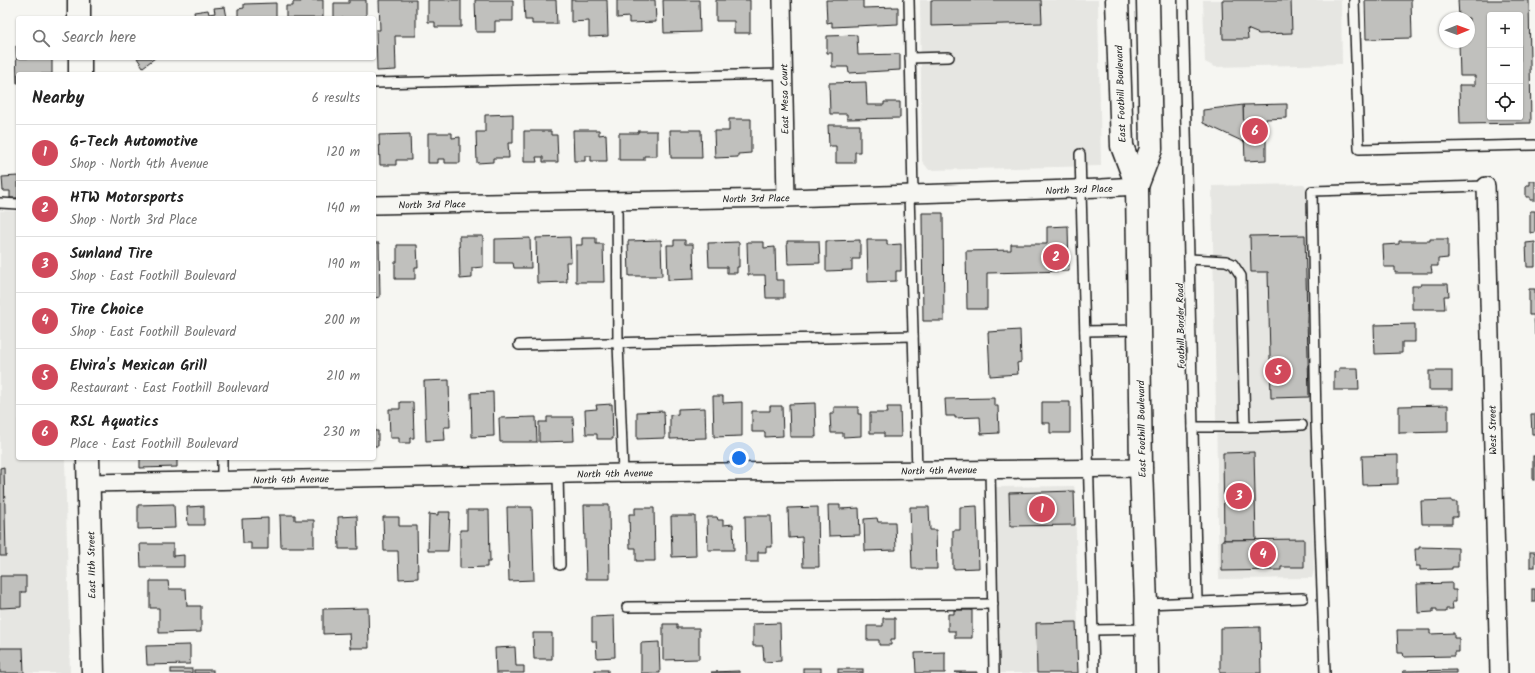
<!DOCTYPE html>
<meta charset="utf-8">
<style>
body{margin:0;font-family:Kalam,sans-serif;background:#f6f6f6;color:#222}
.controls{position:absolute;right:12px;top:12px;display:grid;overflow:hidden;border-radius:4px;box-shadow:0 1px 3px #0004}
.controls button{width:36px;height:36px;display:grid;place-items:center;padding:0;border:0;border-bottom:1px solid #e0e0e0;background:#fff;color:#222;font:20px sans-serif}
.compass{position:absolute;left:1439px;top:12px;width:36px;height:36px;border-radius:50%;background:#fff;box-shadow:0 1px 3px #0004;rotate:89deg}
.you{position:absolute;left:739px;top:458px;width:14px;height:14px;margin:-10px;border:3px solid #fff;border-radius:50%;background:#1a73e8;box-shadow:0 0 0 6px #1a73e833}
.badge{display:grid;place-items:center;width:26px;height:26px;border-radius:50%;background:#d1495b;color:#fff;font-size:13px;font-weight:700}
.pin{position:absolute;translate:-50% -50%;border:2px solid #fff;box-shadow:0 1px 4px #0006}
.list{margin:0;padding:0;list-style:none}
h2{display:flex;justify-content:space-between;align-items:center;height:52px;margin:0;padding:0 16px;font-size:17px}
h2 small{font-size:13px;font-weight:400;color:#767676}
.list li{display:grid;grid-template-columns:26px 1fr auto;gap:12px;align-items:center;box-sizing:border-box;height:56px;padding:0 16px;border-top:1px solid #e0e0e0}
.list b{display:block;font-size:15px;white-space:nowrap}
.list p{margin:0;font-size:13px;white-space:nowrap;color:#767676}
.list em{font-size:13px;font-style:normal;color:#767676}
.icon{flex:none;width:22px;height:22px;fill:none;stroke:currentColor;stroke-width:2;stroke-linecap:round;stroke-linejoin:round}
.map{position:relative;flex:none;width:1535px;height:673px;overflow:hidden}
.search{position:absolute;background:#fff;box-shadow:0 1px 3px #0004;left:16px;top:16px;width:360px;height:44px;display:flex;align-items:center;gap:10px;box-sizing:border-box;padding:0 14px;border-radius:4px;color:#767676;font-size:15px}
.panel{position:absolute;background:#fff;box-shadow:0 1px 3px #0004;left:16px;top:72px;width:360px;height:388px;border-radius:4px}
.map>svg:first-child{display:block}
</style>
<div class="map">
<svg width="1535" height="673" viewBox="0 0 1535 673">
<rect width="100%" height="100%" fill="#f6f6f2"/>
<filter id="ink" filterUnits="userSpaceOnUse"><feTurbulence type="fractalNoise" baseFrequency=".025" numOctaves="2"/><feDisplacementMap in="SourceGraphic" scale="8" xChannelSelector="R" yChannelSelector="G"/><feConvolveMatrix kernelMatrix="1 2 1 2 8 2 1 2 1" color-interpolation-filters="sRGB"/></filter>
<g filter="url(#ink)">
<g fill="#e6e6e2">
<path d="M920,0H1098L1101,166L929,170L922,161Z"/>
<path d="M1203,0H1341L1342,64L1215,67L1205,62Z"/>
<path d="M1304,184L1308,190L1314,571L1312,578L1219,579L1212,186Z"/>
<path d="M0,211H18V458H65L70,673H0Z"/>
<path d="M1074,486L1075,491L1079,673H996L994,487Z"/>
</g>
<g fill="#c0c0bd" stroke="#1c1c1c" fill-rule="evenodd">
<path d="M301,0H323V18H286V6H293V2H301Z"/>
<path d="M349,0H366V18H334V3H349Z"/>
<path d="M379,0H416V36H395L396,70L377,71L376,30H380Z"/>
<path d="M428,0H461V27H435V22H428Z"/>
<path d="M475,0H513V21H495V32H476Z"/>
<path d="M524,0H556L557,24H532V20H525Z"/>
<path d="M571,0H607L608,36L589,37V21L571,22Z"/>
<path d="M617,0H655L656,22L629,23V17L617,18Z"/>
<path d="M663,0H699L700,32L664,33Z"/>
<path d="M716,0H750V33H734V21H716Z"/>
<path d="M826,0H863V8L898,7V24L832,27V22L827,23Z"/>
<path d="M931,0H1041L1042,23L931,26Z"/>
<path d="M1222,0H1291L1292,33L1259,34L1247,29L1248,39H1223Z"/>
<path d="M1365,0H1411L1412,38L1366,39Z"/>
<path d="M1458,0H1529L1531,123L1460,124L1459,85H1475V76H1460L1459,42H1469V18H1459ZM1490,15H1520V117H1490Z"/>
<path d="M276,3V18H238V9L244,8V4Z"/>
<path d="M225,7L227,18H195L194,12L208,10L209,14L215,13L214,8Z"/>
<path d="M857,35L858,55L900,54V70L849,73L848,67H832V53H827V36Z"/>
<path d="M16,46H18V58H52V74H18V83H17Z"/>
<path d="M137,58H155L143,67Z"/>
<path d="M866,82L867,105H884V102H900V118L847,119V114H830L829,83Z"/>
<path d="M1287,104V118L1266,119V160L1245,161L1243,105Z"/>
<path d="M1243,105L1244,142L1203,123V110Z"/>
<path d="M513,114V143H508L509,158H493V162L477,163L476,132H485V115Z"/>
<path d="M729,119H751V153L738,154V157L715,158L714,131H729Z"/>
<path d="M828,125H860V152H855V163H836V146H829Z"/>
<path d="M573,130H599V135L606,134L607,161H591V156H585V161H574Z"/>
<path d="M670,130H701L702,158H671Z"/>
<path d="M524,131H551V135H557L558,162H543V157H536L537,162H524Z"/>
<path d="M638,131H657V156H644V160H619V133H638Z"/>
<path d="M428,133H452V138L460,137V163H445V159H438V163H428Z"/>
<path d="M410,134L411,160H396V165H380L379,135Z"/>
<path d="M18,176V198H10V191H3L2,177Z"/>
<path d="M1530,181H1535V200H1530V197H1526V185H1530Z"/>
<path d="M1530,211H1535V232L1530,233Z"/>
<path d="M922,213H943L944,321H923Z"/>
<path d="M1068,226L1069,271L987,273V309H967L966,251L1011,250V244H1047V227Z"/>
<path d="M1305,235L1309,397L1271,398L1268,272H1251L1250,236Z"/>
<path d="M459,236H483V267L472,268V278L460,279Z"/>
<path d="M570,237L571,262H566L567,282L537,283L536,238Z"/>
<path d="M530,238L531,268H514L513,263H495V239Z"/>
<path d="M582,238H596V244H603L604,282H576V245H582Z"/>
<path d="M1430,239H1448V258L1438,259V266H1431L1432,273H1395V267H1384L1383,245L1399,244V241H1430Z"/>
<path d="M661,240L662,276H629L628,241Z"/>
<path d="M674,240H685V244H693L694,279L668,280L667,245H674Z"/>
<path d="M860,240V259H852V270L826,271V241Z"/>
<path d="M867,240H887V245L901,244V271H896V281L868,282Z"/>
<path d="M787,241H819L820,263L788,264Z"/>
<path d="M739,242V267H737V273H727V267H709L708,243Z"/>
<path d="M747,242H764V248L775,247L776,280H784V298H766L765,275H748Z"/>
<path d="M1535,242V267H1527L1526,243Z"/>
<path d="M374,243H379L380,297L374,298Z"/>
<path d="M397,245H417L418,267H415V279H395V262H397Z"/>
<path d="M1421,284H1448L1449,296H1444L1445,309H1412V286H1421Z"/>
<path d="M1529,289H1535V335L1534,315H1529Z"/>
<path d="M1415,324V342H1402V353L1375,354L1374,325Z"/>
<path d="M1020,330L1021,362L1017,363L1018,374L990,376L988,332Z"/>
<path d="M1339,368H1358L1359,390H1334V372H1339Z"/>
<rect x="1429" y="371" width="23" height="19"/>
<path d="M449,380L450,427H444L445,440L426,441L424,381Z"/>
<path d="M493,392L494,436L472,437L471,393Z"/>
<path d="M713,396H723V403L742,402V436L714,437Z"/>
<path d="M994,398V406H998L999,433L981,434L980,417L955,418V416H946L945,399Z"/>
<path d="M400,402H413L414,438H410V443H399V438H390L389,409H400Z"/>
<path d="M1042,402H1070V433H1050V423H1042Z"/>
<path d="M815,403L816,437H790L789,404Z"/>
<path d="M612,404L613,439H597V434H586L585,410L597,409L596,405Z"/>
<path d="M1448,405V432L1399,433V406Z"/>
<path d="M770,406H782L783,436L765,437V432H752V411H770Z"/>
<path d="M834,407H858V414H861V436L843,437V433H831L830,414H834Z"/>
<path d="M887,407H900L901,437H884V433H870V413H888Z"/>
<path d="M705,408L706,438L670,439V415L678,414V409Z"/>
<path d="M374,410L375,431H378V446H374Z"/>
<path d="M664,411L665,438L637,439V412Z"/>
<path d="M1531,414H1535V434H1532Z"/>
<path d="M536,417L537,442H500L499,418Z"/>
<path d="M547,417H573L574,441L539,442V422H547Z"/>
<path d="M1254,452L1256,540H1224L1223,453Z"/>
<path d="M1398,455V484L1363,485L1362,456Z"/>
<rect x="1533" y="456" width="2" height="24"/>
<path d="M140,458H177V467L140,468Z"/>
<path d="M4,467L6,556H0V468Z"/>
<path d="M1074,491L1075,525L1010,526L1009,493Z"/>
<path d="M1452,500V502H1457V517H1452V524H1422L1421,501Z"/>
<path d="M174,504L175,528L138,529V505Z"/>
<path d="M584,505H609L610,579H586Z"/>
<path d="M828,505H840V509L859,508L860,535L829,536Z"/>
<path d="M204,506V525H188L187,507Z"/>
<path d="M977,506L979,568L953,569V530H960V507Z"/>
<path d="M507,507H532L534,580L509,581Z"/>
<path d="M818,507L819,567H803L802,537L789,538L788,508Z"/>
<path d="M910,507H929L930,530H936L937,569H912Z"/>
<path d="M635,508H654L655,561H636V548H630L629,514H635Z"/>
<path d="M467,510H489L490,562H487V567L460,568V530H467Z"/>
<path d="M438,512H450L448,551H428L429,514L438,515Z"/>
<path d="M280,515H295V520H314V547H281Z"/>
<path d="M357,516L358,549H339L338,517Z"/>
<path d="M671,516H695L696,556L672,557Z"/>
<path d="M745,516H771L772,547H766V552H758V562H746Z"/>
<path d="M383,517H399V526H417L418,578L399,579L398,551H384Z"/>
<path d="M707,517H717L718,520H723V525L733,524L734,550H708Z"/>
<path d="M268,518V549H251V543H243L242,519Z"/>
<path d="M877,518L878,522H895L896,550L865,551L864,519Z"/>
<path d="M1304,539V567H1281V570L1222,571V540Z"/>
<path d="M140,544H173V556L184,555V567H141Z"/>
<path d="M1419,547L1458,548V567H1452V569L1420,570V566H1416L1415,549H1419Z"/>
<rect x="1530" y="552" width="5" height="15"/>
<path d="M0,576H26V592H21V607L0,608Z"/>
<path d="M150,581H168L169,589H186L187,606H201V632L159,633V608H150Z"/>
<path d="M1452,583V590H1456V602H1452L1453,609H1446V612H1437V609H1433V612L1418,613L1417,584Z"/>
<rect x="1532" y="589" width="3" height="13"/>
<path d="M368,608L369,648H350L349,633L323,634V609Z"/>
<path d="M954,610H972V638H955V631H948V614H954Z"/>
<path d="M614,616L615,657L597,658L596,641H592V617Z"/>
<path d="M883,618H895V639H891V645H879V640H867V626H883Z"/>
<path d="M1076,622L1078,673H1037L1036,623Z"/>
<path d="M780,623L781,661L764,662L763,646H753V624Z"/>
<path d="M663,624H677V628H699V659L663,660Z"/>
<path d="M1260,627L1261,673H1220V628Z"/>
<path d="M1397,630H1430V634L1454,633V638H1459V652H1454V656L1404,657L1403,653H1398Z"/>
<path d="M533,633H552V659H534Z"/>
<path d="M659,642L660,673H641V643Z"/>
<path d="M190,645V664L147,665L146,646Z"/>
<path d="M515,647L516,666H524V673H496L495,648Z"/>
<path d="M0,648H23L24,673H0Z"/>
<path d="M945,652V673H916L915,653Z"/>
<rect x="803" y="668" width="18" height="5"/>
<rect x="171" y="669" width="21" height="4"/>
<rect x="838" y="669" width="25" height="4"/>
<rect x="194" y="670" width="19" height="3"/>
<rect x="595" y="670" width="13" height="3"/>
<path d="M1456,670V673H1403V671Z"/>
<path d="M739,671V673H712L711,672Z"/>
<path d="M955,672H977V673H956Z"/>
</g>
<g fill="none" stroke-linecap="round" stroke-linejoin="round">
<g stroke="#1c1c1c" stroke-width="12">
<g id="service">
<path d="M909,0L913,194"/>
<path d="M1183,0L1197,601"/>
<path d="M1354,0L1359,149L1535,145"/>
<path d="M910,58L949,57"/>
<path d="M374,83L783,74"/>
<path d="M1080,154L1094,673"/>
<path d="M909,194L917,471"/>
<path d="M617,200L618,343L623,473"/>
<path d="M0,203L18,204"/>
<path d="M1189,259L1226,261L1233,264L1241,276L1245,427L1302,425"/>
<path d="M1085,331L1140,330"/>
<path d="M519,345L913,336"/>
<path d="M1193,427H1245"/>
<path d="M222,458V480"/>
<path d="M990,469L994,673"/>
<path d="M558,474L560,565"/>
<path d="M1146,604L1303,598"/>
<path d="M627,607L993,604"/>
<path d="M1094,630L1147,629"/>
<path d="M1325,673L1316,424L1312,191L1486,186"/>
</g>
</g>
<g stroke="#1c1c1c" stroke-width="20">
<g id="minor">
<path d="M782,0L786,198"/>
<path d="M1486,186L1499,673"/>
<path d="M374,205L786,198L1102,188L1137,186"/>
<path d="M89,483L623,473L1141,468"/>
</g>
</g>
<g stroke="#1c1c1c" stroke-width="25">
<g id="tertiary">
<path d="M79,0V18"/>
<path d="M80,58V74"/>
<path d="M88,458L93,673"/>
</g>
</g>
<g stroke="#1c1c1c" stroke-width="25">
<g id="primary">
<path d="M1117,0L1122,146L1137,186L1141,468L1146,604L1147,673"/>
<path d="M1137,186L1151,149L1148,0"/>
</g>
</g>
<use href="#service" stroke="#f6f6f2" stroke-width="9"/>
<use href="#minor" stroke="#f6f6f2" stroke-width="17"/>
<use href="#tertiary" stroke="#f6f6f2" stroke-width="22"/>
<use href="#primary" stroke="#f6f6f2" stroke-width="22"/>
</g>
</g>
<g text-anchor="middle" stroke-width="3" stroke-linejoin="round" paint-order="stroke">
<g font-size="10" fill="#1c1c1c" stroke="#f6f6f2">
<text transform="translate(1120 94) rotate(-92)" y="4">East Foothill Boulevard</text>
<text transform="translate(784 99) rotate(-91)" y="4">East Mesa Court</text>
<text transform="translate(1079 189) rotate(-2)" y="4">North 3rd Place</text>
<text transform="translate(756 198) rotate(-1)" y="4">North 3rd Place</text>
<text transform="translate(432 204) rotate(-1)" y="4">North 3rd Place</text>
<text transform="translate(1180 326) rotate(-91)" y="4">Foothill Border Road</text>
<text transform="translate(1141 429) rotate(-91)" y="4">East Foothill Boulevard</text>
<text transform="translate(1492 430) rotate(-91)" y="4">West Street</text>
<text transform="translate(939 470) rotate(-1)" y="4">North 4th Avenue</text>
<text transform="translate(615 473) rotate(-1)" y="4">North 4th Avenue</text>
<text transform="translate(291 479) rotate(-1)" y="4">North 4th Avenue</text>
<text transform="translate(91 565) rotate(-91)" y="4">East 11th Street</text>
</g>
</g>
</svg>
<div class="controls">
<button>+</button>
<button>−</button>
<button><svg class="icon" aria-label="locate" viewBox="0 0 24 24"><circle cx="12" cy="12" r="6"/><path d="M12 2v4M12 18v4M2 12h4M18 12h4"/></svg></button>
</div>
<svg class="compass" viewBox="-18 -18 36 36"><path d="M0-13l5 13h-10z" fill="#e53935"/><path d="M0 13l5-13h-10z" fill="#767676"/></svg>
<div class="you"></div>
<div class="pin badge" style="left:1042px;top:509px">1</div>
<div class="pin badge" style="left:1056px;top:257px">2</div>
<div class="pin badge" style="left:1239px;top:496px">3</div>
<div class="pin badge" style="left:1263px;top:554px">4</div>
<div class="pin badge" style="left:1278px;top:371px">5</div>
<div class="pin badge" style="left:1255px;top:131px">6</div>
<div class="search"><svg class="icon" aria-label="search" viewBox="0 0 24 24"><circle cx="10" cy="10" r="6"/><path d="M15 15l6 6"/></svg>Search here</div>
<section class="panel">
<h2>Nearby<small>6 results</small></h2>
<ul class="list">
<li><span class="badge">1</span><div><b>G-Tech Automotive</b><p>Shop · North 4th Avenue</p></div><em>120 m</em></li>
<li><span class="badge">2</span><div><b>HTW Motorsports</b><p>Shop · North 3rd Place</p></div><em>140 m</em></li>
<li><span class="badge">3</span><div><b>Sunland Tire</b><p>Shop · East Foothill Boulevard</p></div><em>190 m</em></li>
<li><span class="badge">4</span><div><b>Tire Choice</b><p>Shop · East Foothill Boulevard</p></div><em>200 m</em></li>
<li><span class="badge">5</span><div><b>Elvira's Mexican Grill</b><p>Restaurant · East Foothill Boulevard</p></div><em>210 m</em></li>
<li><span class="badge">6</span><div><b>RSL Aquatics</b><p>Place · East Foothill Boulevard</p></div><em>230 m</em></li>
</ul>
</section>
</div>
